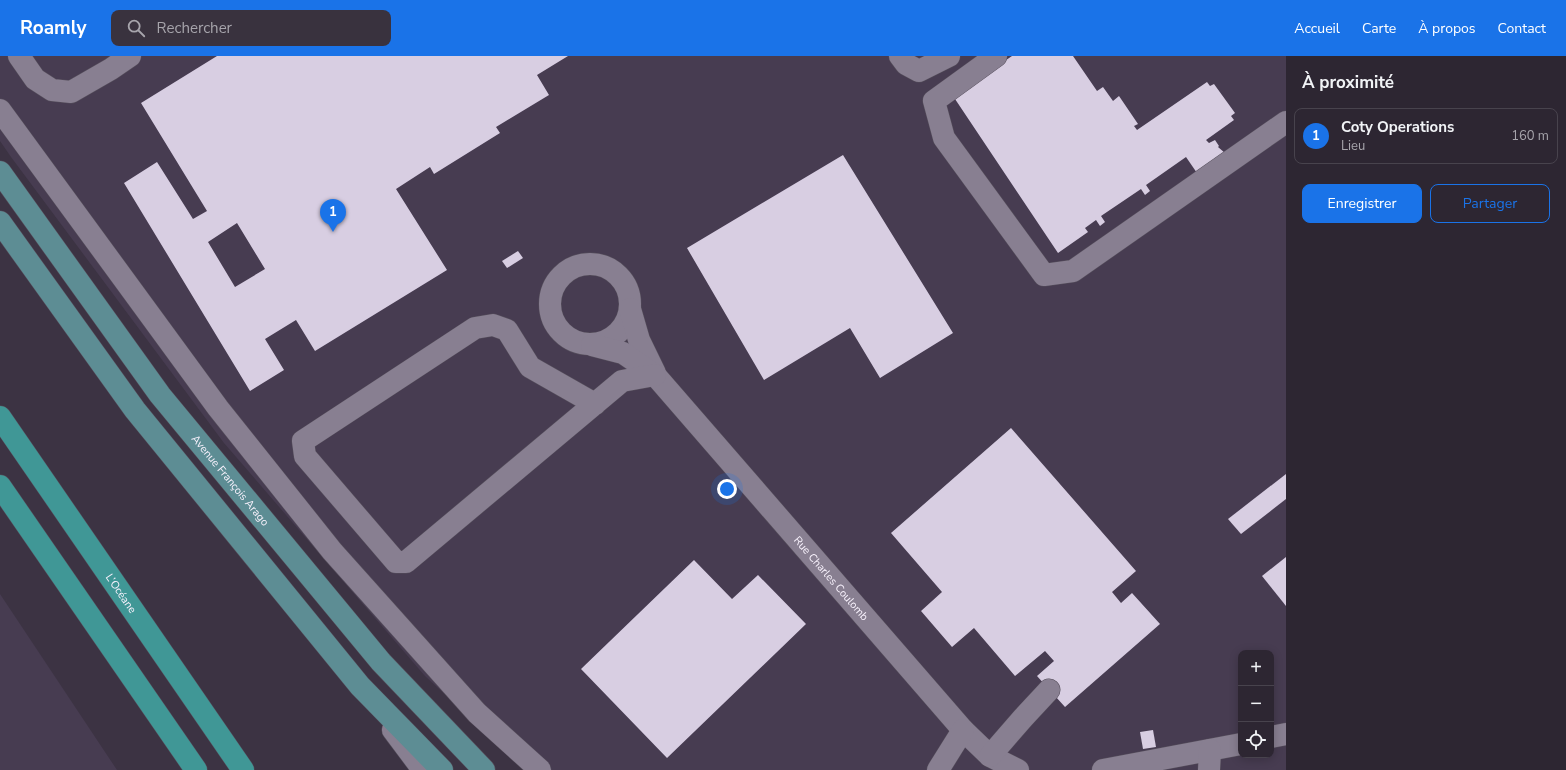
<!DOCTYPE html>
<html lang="fr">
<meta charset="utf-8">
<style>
body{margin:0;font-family:"Nunito Sans",sans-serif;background:#39323e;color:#f1f3f6}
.controls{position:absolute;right:12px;bottom:12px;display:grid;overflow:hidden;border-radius:8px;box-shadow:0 2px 10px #0003}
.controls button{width:36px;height:36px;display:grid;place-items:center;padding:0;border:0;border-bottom:1px solid #48434d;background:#2d2632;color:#f1f3f6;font:20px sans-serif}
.you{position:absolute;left:727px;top:433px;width:14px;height:14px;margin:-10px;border:3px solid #fff;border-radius:50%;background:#1a73e8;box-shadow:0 0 0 6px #1a73e833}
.badge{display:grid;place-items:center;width:26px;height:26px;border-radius:50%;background:#1a73e8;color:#fff;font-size:13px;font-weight:700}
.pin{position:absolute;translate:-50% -33px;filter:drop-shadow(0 1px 2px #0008)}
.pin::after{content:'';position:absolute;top:21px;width:14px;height:12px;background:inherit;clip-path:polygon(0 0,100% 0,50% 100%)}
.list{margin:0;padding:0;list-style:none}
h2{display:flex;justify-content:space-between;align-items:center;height:52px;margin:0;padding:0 16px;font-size:17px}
h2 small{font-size:13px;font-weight:400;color:#a7a5ac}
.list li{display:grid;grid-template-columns:26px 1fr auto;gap:12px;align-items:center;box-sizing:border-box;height:56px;margin:0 8px 8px;padding:0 8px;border:1px solid #48434d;border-radius:8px}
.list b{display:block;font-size:15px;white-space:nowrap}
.list p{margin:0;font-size:13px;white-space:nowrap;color:#a7a5ac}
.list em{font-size:13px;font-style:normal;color:#a7a5ac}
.actions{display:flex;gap:8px;padding:12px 16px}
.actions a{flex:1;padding:9px 0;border:1px solid #1a73e8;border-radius:8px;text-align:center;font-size:14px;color:#1a73e8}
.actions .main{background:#1a73e8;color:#fff}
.icon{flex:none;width:22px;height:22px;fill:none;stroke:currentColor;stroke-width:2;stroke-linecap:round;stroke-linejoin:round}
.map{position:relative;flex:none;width:1286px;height:714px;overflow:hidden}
header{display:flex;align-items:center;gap:24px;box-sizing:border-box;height:56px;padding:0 20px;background:#1a73e8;color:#fff}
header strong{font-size:19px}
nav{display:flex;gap:22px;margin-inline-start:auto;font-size:14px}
.search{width:280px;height:36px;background:#39323e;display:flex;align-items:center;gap:10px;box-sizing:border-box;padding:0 14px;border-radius:8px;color:#a7a5ac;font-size:15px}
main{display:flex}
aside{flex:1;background:#2d2632}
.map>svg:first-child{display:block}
</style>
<header>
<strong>Roamly</strong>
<div class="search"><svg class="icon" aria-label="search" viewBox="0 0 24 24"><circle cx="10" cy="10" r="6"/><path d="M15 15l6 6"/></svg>Rechercher</div>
<nav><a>Accueil</a><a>Carte</a><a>À propos</a><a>Contact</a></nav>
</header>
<main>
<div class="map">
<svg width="1286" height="714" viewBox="0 0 1286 714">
<rect width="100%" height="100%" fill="#3c3343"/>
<g fill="#473c51" fill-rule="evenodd">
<path d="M0,0H1286V714H527L425,620L224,387L11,101L0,85ZM1241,597H1271V699H1241Z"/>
<path d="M0,538L117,714H0Z"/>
</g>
<g fill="#d8cee2" fill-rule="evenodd">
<path d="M217,0H568L537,19L549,39L496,71L500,77L434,118L430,111L396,133L447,214L315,295L296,264L265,283L284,314L250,335L124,127L157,106L193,163L207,155L141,47ZM237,167L265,213L235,231L208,186Z"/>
<path d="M1012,0H1073L1097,35L1103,31L1113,45L1119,40L1138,68L1134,70L1137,74L1207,26L1210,30L1214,28L1235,57L1231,60L1234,64L1206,84L1209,87L1215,84L1219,90L1218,91L1225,97L1197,117L1186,101L1146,129L1150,135L1145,139L1141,133L1101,160L1105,166L1100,170L1096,164L1085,172L1088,176L1058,197L953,40Z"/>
<path d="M843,99L953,277L880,322L850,272L764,324L687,192Z"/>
<path d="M518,195L523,202L507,212L502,205Z"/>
<path d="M1011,372L1136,515L1112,536L1121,547L1132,537L1160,568L1065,651L1037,620L1054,605L1045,595L1015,620L974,572L952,591L921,555L942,536L891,477Z"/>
<path d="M1286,418V443L1241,478L1228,463Z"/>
<path d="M1286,501V550L1262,520Z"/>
<path d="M694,504L732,543L758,519L806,568L667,702L581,613Z"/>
<path d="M1153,674L1156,691L1143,693L1140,676Z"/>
</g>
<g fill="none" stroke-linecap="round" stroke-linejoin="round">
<g stroke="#564f5c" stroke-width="23">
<g id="minor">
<path d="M19,0L35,23L52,34L71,36L111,13L130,0"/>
<path d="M900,0L906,8L919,15L949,0"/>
<path d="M996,0L934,45L944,82L1044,219L1073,215L1286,66"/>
<path d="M0,54L218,352L332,495L477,657L540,714"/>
<circle cx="590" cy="248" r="40"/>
<path d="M630,253L639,284L655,317"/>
<path id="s1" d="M592,289L623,297L655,319L963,674L990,700L1018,714"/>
<path d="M595,348L530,311L507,274L493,269L475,272L303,385L305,400L396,506H406L622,325L655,319"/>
<path d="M393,674L423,714"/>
<path d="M1271,681L1286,678"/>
<path d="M990,700L1023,662L1049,634"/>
<path d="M938,714L963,674"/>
<path d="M1103,714L1241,688"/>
<path d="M1209,714L1210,694"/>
</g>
</g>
<g stroke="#564f5c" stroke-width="23">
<g id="major">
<path id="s2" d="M0,116L160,339L381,606L484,714"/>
<path d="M0,166L135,354L360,630L442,714"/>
</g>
</g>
<g stroke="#564f5c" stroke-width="23">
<g id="highway">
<path id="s3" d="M0,361L243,714"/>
<path d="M0,430L196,714"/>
</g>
</g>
<use href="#minor" stroke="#887f91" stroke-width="22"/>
<use href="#major" stroke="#5d8d94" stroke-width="22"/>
<use href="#highway" stroke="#409796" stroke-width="22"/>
</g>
<g text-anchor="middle" stroke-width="4" stroke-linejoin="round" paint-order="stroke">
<g font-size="11" fill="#f8f2fd" stroke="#3c3343">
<text dy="4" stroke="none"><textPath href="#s2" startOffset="385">Avenue François Arago</textPath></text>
<text dy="4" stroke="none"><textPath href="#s1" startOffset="340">Rue Charles Coulomb</textPath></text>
<text dy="4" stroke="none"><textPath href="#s3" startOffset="214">L’Océane</textPath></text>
</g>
</g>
</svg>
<div class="controls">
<button>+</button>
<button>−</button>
<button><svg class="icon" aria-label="locate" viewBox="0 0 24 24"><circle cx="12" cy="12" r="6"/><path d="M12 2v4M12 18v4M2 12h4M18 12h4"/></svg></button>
</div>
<div class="you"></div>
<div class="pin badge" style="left:333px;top:176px">1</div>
</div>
<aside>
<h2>À proximité<small></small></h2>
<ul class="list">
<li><span class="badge">1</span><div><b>Coty Operations</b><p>Lieu</p></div><em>160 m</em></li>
</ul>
<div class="actions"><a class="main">Enregistrer</a><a>Partager</a></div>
</aside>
</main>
